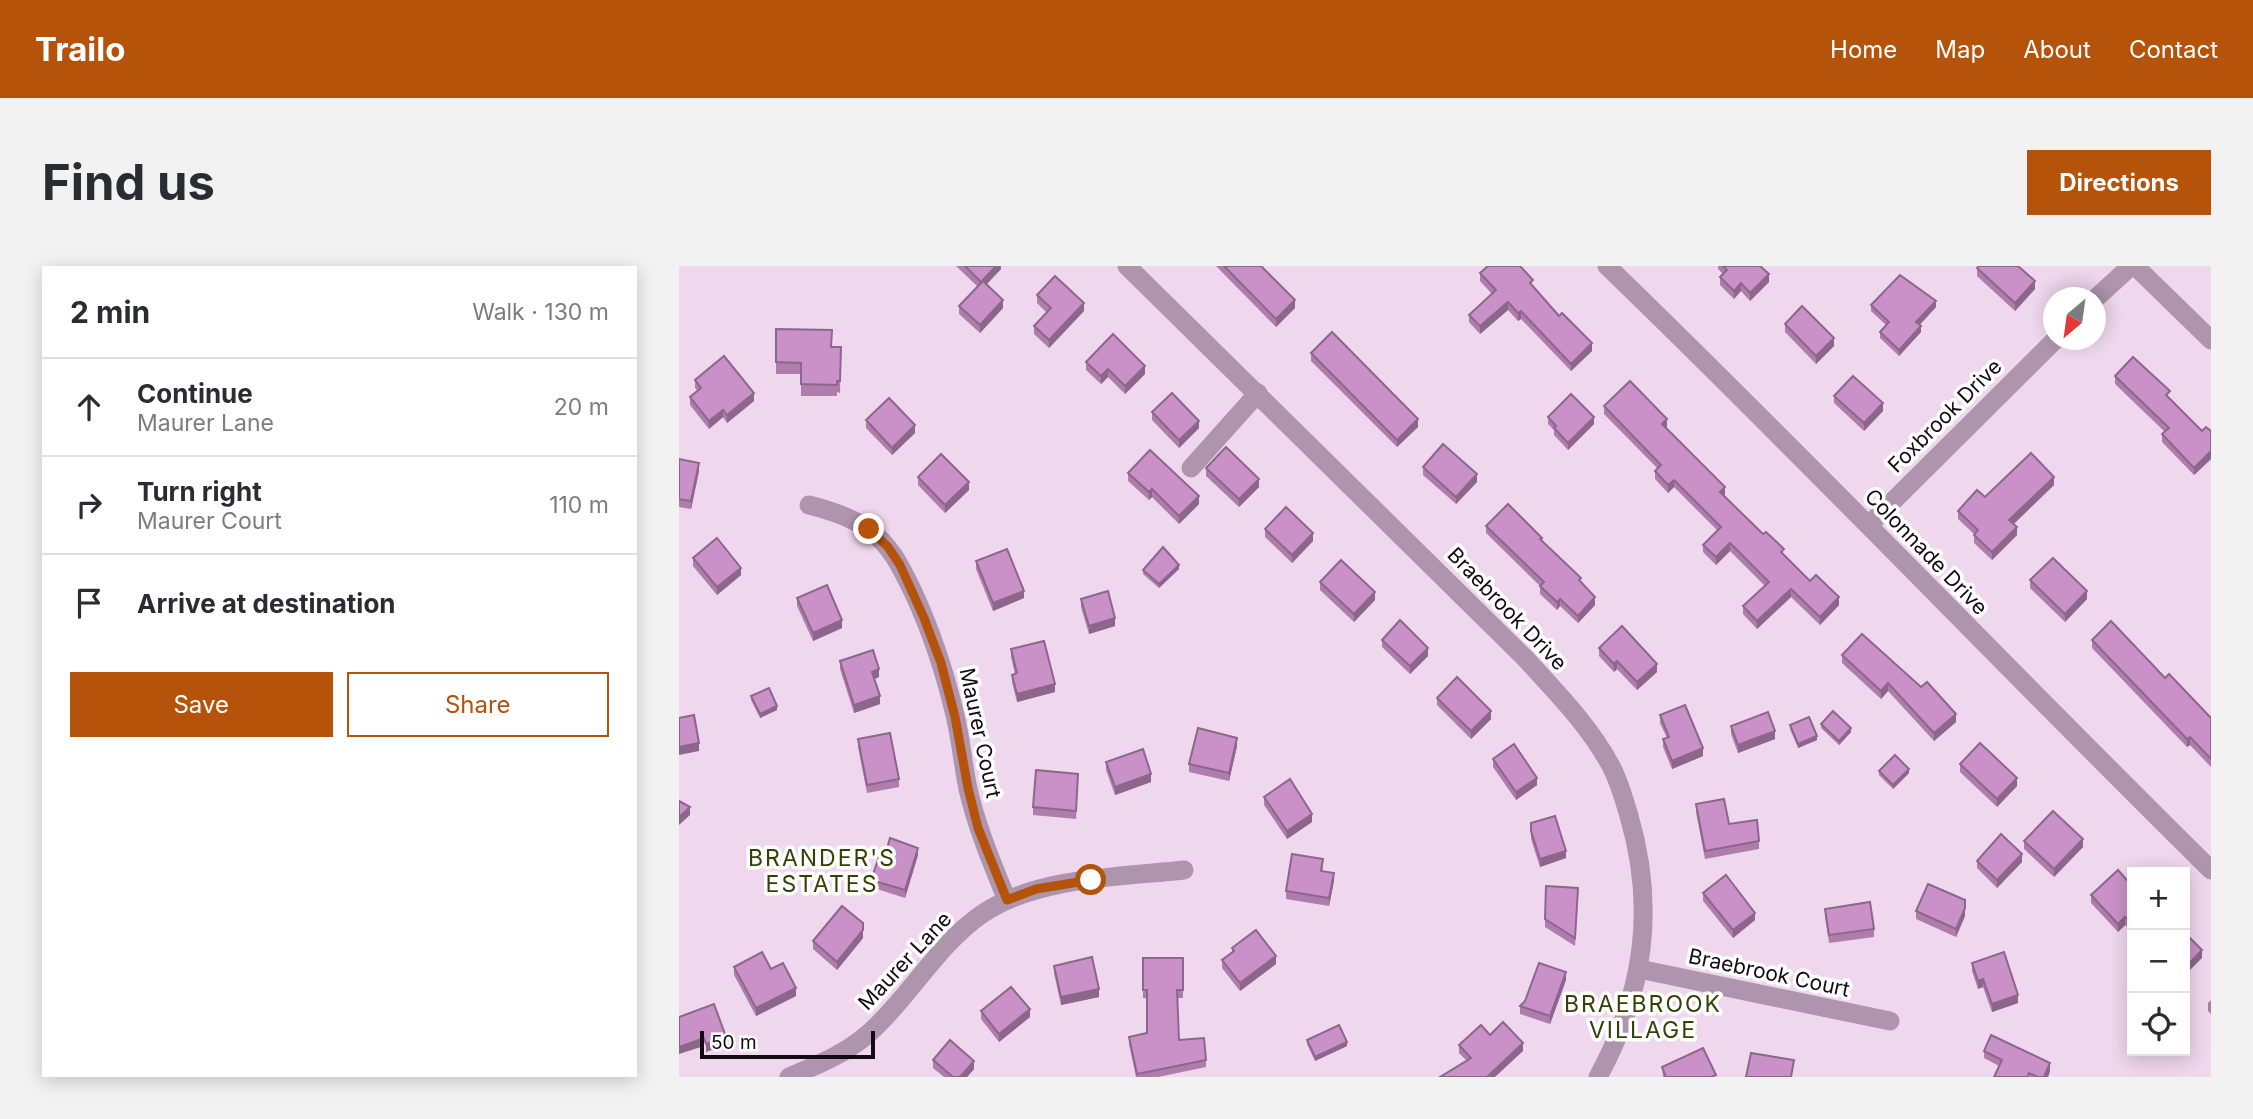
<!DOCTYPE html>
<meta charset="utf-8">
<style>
body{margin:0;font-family:Inter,sans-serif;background:#f2f2f3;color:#2b2b33}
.controls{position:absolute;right:21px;bottom:21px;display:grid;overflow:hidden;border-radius:0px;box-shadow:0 4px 18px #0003}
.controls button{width:63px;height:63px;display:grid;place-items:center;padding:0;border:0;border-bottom:2px solid #e1e1e2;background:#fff;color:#2b2b33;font:35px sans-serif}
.compass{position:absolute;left:1364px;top:21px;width:63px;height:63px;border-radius:50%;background:#fff;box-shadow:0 4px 18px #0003;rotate:209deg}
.scale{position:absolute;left:21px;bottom:18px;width:175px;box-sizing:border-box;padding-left:7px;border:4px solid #120b12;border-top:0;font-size:19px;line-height:24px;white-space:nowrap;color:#120b12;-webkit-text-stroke:5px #fff;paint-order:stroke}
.stop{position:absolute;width:21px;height:21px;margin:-16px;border:5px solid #b45309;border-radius:50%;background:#fff}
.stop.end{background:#b45309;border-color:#fff;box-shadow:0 2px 7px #0008}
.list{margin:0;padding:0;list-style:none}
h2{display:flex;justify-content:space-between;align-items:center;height:91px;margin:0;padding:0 28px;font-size:30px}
h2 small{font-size:23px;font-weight:400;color:#7c7c81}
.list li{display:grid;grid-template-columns:46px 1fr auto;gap:21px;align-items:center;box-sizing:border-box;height:98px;padding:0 28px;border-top:2px solid #e1e1e2}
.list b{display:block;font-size:26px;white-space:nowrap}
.list p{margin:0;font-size:23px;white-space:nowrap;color:#7c7c81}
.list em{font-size:23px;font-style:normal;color:#7c7c81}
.actions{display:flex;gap:14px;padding:21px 28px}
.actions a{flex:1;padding:16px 0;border:2px solid #b45309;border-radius:0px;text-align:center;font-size:24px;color:#b45309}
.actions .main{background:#b45309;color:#fff}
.icon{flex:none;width:38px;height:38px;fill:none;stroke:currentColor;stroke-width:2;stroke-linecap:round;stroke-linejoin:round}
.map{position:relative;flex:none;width:1532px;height:811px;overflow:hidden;border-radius:0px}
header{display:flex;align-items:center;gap:42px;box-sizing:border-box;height:98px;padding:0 35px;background:#b45309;color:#fff}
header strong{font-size:33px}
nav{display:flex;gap:38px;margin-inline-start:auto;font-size:24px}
.intro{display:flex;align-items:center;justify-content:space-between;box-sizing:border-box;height:168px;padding:0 42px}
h1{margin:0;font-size:49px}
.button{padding:18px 32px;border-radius:0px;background:#b45309;color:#fff;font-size:24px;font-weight:700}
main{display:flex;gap:42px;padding:0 42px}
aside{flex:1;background:#fff;border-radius:0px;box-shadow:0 4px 18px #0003}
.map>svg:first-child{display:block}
</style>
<header>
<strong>Trailo</strong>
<nav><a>Home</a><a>Map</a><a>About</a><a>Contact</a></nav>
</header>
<div class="intro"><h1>Find us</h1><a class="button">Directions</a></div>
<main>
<aside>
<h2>2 min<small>Walk · 130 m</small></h2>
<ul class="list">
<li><svg class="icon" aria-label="ahead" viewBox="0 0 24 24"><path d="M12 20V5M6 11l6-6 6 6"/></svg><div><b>Continue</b><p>Maurer Lane</p></div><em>20 m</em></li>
<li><svg class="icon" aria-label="right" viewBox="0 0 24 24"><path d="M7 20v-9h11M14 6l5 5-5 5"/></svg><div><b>Turn right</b><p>Maurer Court</p></div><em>110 m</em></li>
<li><svg class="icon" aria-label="arrive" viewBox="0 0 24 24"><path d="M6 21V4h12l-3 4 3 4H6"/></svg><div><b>Arrive at destination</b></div></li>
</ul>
<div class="actions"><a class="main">Save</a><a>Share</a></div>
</aside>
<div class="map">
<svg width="1532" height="811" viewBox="0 0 1532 811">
<rect width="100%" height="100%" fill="#efd7ed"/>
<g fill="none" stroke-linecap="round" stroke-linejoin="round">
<g stroke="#ae95ad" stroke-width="19">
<path d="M448,0L846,392C877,426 910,459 932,500C940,515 945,533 950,550C977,642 965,727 919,811"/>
<path d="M928,0C1133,198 1329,404 1532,604"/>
<path d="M1456,0L1532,74"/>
<path d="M1416,33L1452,0"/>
<path d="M512,202L579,127"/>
<path d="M130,239C150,244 172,251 189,263C212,279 223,303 235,328C253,367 266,407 276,449C282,474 284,499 289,523C298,562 313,597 328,634"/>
<path d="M1190,259L1376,74"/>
<path d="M960,703L1211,755"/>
<path d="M110,811C138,799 166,788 189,768C231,731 257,680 303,648C357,611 441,611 505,604"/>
</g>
</g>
<g fill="#ae7dac">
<path d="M277,0H322V3L308,18L324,42L301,67L280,48V40L299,21Z"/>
<path d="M537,0H582L616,42L597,61Z"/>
<path d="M1039,0H1081L1090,16L1071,35L1062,25L1055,33L1041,19V11L1044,8L1039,3Z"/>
<path d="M1298,2L1356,23L1336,45L1298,10Z"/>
<path d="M801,7L854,20L913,85L892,105L842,53L839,55L829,44L801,68L790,56V49L813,28L801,15Z"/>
<path d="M358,29L405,45L370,82L355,68V60L368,47L358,37Z"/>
<path d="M1192,39L1257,41L1241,59L1242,66L1220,90L1201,72V66L1207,59L1192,45Z"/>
<path d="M1106,58L1155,80L1137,98L1106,66Z"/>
<path d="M97,63L153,81H162L161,127L158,126V130H122V108H97Z"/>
<path d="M632,87L739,161L718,181L632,95Z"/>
<path d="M407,96L466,108L446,128L429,111L422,118L407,104Z"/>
<path d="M1436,110L1491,132L1523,165H1532V193L1515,209L1483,176V168L1486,166L1436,118Z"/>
<path d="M16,114L75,135L48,157L44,151L30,163L11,139V131L19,125L16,122Z"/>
<path d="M1155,130L1204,145L1185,165L1155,137Z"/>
<path d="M925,140L988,161L987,162L1046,228L1045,229L1131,315L1160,339L1141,359L1112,331L1078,363L1064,348V340L1086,320L1051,285L1037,299L1024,286V279L1038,264L995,221L989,227L976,213V205L979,203L925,148Z"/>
<path d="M473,146L520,162L500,182L473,154Z"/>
<path d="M869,151L915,158L889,184L875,169V164L869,158Z"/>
<path d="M187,154L236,167L213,189L187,162Z"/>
<path d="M0,193L20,205L12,243L0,241Z"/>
<path d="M744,201L798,216L777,238L744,209Z"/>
<path d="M527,202L580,221L560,241L527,210Z"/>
<path d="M449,207L520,238L500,258L473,231L470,234L449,215Z"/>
<path d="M239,211L290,224L266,247L239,219Z"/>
<path d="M1375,219L1335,258L1338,269L1313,294L1295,277V268L1279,253V245L1306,231Z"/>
<path d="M807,260L863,275L902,317L916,339L899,357L881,340L878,344L861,328V320L807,267Z"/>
<path d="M586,263L634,275L613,297L586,271Z"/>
<path d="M14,292L62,309L38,329L14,300Z"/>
<path d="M297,295L345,332L314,345L297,303Z"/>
<path d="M500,303L480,322L464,308V304Z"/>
<path d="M1351,314L1408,333L1386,356L1351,322Z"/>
<path d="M641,316L696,334L675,356L641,324Z"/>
<path d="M118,332L163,362L134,375L118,340Z"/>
<path d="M402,333L436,360L410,368L402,341Z"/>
<path d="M703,374L749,390L731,408L703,381Z"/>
<path d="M1413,374L1486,412L1532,452V501L1511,479L1508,481L1413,382Z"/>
<path d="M920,382L978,406L958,424L938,403L935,406L920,390Z"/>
<path d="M332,383L376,426L338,436L333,416V409L336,408L332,391Z"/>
<path d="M1163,389L1277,456L1255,475L1209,425L1202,433L1163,397Z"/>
<path d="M161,395L200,411L195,413L201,438L175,447L161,403Z"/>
<path d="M72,430L98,444L81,452L72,434Z"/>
<path d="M758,432L812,453L792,473L758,439Z"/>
<path d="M981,449L1024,490L993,503L984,481V473L988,472L981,457Z"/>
<path d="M1142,458L1172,466L1160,479L1142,462Z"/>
<path d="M1111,459L1138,474L1119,482L1111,463Z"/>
<path d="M1052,460L1096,473L1059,487L1052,468Z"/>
<path d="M179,473L220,513V521L188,527L179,481Z"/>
<path d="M558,480L550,515L510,506V498Z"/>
<path d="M814,493L858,519L837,534L814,501Z"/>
<path d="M427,496L472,516L436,529L427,504Z"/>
<path d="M1281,498L1338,520L1318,541L1281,506Z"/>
<path d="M1200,505L1230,507L1214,523L1200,509Z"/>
<path d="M399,515L397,553L354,549V541Z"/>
<path d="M585,531L633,556L608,573L585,539Z"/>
<path d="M1017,538L1080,575V583L1026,593L1017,546Z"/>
<path d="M852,557L887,592L861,601L852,573Z"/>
<path d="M1345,575L1404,581L1375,611L1345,583Z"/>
<path d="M207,586L239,589L226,632L192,621V614Z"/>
<path d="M1298,595L1343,596L1318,622L1298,602Z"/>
<path d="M644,601L643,605L655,615L650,640L607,633V625Z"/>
<path d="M1453,620V666L1446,659L1439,666L1412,637V629Z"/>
<path d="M1024,627L1076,654L1054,672L1024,635Z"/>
<path d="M899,630L896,680L866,661V653Z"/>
<path d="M1146,643L1195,663V671L1150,677L1146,651Z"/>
<path d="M1237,645L1286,650L1277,671L1237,653Z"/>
<path d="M184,672L158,704L134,683V675Z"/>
<path d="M553,682L597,698L561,725L543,702V694L553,686Z"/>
<path d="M464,692H504V732H498L500,774L527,794V801L479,811H457L450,778V771L468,767V732H464Z"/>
<path d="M1293,697L1339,737L1313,746L1304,721L1299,723L1293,705Z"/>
<path d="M375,700L420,731L382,739L375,707Z"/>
<path d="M55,701L92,703L117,730L77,750L55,709Z"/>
<path d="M887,714L871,758L841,748V740L846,735Z"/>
<path d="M1532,734V748L1529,745V737Z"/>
<path d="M302,745L351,751L320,776L302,753Z"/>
<path d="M811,769L844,785L788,795L780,787V779Z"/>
<path d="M628,774L668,780L636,795L628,778Z"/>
<path d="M1305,785L1371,805L1369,811H1315L1320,800L1305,792Z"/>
<path d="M254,794L295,803L288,811H265L254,802Z"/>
<path d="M983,801L1037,811H984Z"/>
</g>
<g fill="#8d668c">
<path d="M317,0H322V3L302,24V16Z"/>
<path d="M1090,8V16L1071,35V27Z"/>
<path d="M1356,15V23L1336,45V37Z"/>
<path d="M1062,17V25L1055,33V25Z"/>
<path d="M324,34V42L301,67V59Z"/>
<path d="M616,34V42L597,61V53Z"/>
<path d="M1257,35V41L1237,62V56Z"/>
<path d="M829,36V44L801,68V60Z"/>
<path d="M405,37V45L370,82V74Z"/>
<path d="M842,45V53L839,55V47Z"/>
<path d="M1242,60V66L1220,90V84Z"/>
<path d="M1155,72V80L1137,98V90Z"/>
<path d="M913,77V85L892,105V98Z"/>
<path d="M466,100V108L446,128V120Z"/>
<path d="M429,103V111L422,118V110Z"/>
<path d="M75,127V135L48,157V149Z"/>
<path d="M1204,137V145L1185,165V157Z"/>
<path d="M44,144V151L30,163V155Z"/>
<path d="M915,151V158L889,184V177Z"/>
<path d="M739,153V161L718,181V174Z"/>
<path d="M988,153V161L983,166V158Z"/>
<path d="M520,155V162L500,182V174Z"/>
<path d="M236,159V167L213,189V182Z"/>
<path d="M1532,185V193L1515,209V202Z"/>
<path d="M20,197V205L12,243V235Z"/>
<path d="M798,208V216L777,238V231Z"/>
<path d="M1375,211V219L1330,262V254Z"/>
<path d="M580,213V221L560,241V233Z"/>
<path d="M995,214V221L989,227V219Z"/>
<path d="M290,216V224L266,247V239Z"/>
<path d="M1046,221V228L1041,233V226Z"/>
<path d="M473,223V231L470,234V226Z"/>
<path d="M520,230V238L500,258V250Z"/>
<path d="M1338,261V269L1313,294V286Z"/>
<path d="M634,267V275L613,297V289Z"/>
<path d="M1051,277V285L1037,299V291Z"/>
<path d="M500,299V303L480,322V318Z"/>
<path d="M62,302V309L38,329V321Z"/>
<path d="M1112,323V331L1078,363V355Z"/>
<path d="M345,325V332L314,345V337Z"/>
<path d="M1408,325V333L1386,356V348Z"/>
<path d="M696,326V334L675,356V348Z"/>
<path d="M916,331V339L899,357V350Z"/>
<path d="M1160,331V339L1141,359V351Z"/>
<path d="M881,333V340L878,344V336Z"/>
<path d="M436,352V360L410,368V360Z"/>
<path d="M163,354V362L134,375V367Z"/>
<path d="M749,382V390L731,408V400Z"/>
<path d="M938,395V403L935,406V398Z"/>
<path d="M978,398V406L958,424V416Z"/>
<path d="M200,403V411L193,414V406Z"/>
<path d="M1209,417V425L1202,433V425Z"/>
<path d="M376,418V426L338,436V428Z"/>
<path d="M201,430V438L175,447V439Z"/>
<path d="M98,440V444L81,452V448Z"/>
<path d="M812,445V453L792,473V465Z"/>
<path d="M1277,448V456L1255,475V467Z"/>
<path d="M1172,462V466L1160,479V475Z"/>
<path d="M1096,465V473L1059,487V479Z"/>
<path d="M1138,470V474L1119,482V478Z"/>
<path d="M1511,471V479L1508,481V473Z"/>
<path d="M558,472V480L550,515V507Z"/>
<path d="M20,477V485L0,489V481Z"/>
<path d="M1024,482V490L993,503V495Z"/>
<path d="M1230,503V507L1214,523V519Z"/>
<path d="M472,508V516L436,529V521Z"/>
<path d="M858,512V519L837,534V526Z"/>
<path d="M1338,512V520L1318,541V533Z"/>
<path d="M11,541V549L0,559V551Z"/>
<path d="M633,548V556L608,573V565Z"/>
<path d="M1404,573V581L1375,611V603Z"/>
<path d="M239,582V589L226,632V624Z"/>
<path d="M887,585V592L861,601V593Z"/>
<path d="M1343,588V596L1318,622V614Z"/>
<path d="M655,607V615L650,640V632Z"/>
<path d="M1286,642V650L1277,671V663Z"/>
<path d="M1076,647V654L1054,672V664Z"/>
<path d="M1446,651V659L1439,666V658Z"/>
<path d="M184,664V672L158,704V696Z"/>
<path d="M1523,684V692L1506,709V702Z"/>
<path d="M597,690V698L561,725V717Z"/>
<path d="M887,706V714L871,758V750Z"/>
<path d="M1304,713V721L1299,723V715Z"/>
<path d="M117,722V730L77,750V742Z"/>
<path d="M420,723V731L382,739V731Z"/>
<path d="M1339,729V737L1313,746V738Z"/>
<path d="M351,743V751L320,776V768Z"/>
<path d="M47,771V779L27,786V778Z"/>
<path d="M25,772V780L0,788V781Z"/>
<path d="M668,776V780L636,795V791Z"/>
<path d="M844,777V785L816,811H808Z"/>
<path d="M295,795V803L288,811H281Z"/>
<path d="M1371,797V805L1369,811H1365Z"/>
</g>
<g fill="#ca91c8" stroke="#8d668c" stroke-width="2">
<path d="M286,0H317L302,16Z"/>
<path d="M545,0H582L616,34L597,53Z"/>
<path d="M809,0H841L854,14L851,17L880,50L883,47L913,77L892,98L842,45L839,47L829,36L801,60L790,49L817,24L801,7Z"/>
<path d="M1044,0H1081L1090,8L1071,27L1062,17L1055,25L1041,11L1048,4Z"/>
<path d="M1300,0H1339L1356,15L1336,37L1298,2Z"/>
<path d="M1221,9L1257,35L1237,56L1242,60L1220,84L1201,66L1210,56L1192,39Z"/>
<path d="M376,10L405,37L370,74L355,60L372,42L358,29Z"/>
<path d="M304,15L324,34L301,59L280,40Z"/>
<path d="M1123,40L1155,72L1137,90L1106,58Z"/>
<path d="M97,63L153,64L152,81H162L161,115H158V119L122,118V97L97,96Z"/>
<path d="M653,66L739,153L718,174L632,87Z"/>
<path d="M434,68L466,100L446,120L429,103L422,110L407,96Z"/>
<path d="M45,90L75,127L48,149L44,144L30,155L11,131L22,122L16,114Z"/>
<path d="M1454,91L1491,125L1487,129L1523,165L1527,161L1532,165V185L1515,202L1483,168L1490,162L1436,110Z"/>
<path d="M1174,110L1204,137L1185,157L1155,130Z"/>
<path d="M951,115L988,153L983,158L1046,221L1041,226L1084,268L1087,266L1105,283L1102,286L1131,315L1137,309L1160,331L1141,351L1112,323L1078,355L1064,340L1090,316L1051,277L1037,291L1024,279L1042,261L995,214L989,219L976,205L982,199L925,140Z"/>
<path d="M493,127L520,155L500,174L473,146Z"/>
<path d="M892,128L915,151L889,177L875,162L877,160L869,151Z"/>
<path d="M210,132L236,159L213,182L187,154Z"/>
<path d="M764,178L798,208L777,231L744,201Z"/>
<path d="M547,181L580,213L560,233L527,202Z"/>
<path d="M471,184L520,230L500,250L473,223L470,226L449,207Z"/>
<path d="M1352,187L1375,211L1330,254L1338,261L1313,286L1295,269L1299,264L1279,245L1298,224L1306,231Z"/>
<path d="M262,188L290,216L266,239L239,211Z"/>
<path d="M0,193L20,197L12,235L0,233Z"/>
<path d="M829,238L863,272L861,273L902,312L900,314L916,331L899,350L881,333L878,336L861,320L865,316L807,260Z"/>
<path d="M607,241L634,267L613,289L586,263Z"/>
<path d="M38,272L62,302L38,321L14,292Z"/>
<path d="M484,281L500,299L480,318L464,304Z"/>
<path d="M328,283L345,325L314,337L297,295Z"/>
<path d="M1374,292L1408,325L1386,348L1351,314Z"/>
<path d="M662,294L696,326L675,348L641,316Z"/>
<path d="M148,319L163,354L134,367L118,332Z"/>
<path d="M429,325L436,352L410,360L402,333Z"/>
<path d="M721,354L749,382L731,400L703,374Z"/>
<path d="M1432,355L1486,412L1490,408L1532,452V493L1511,471L1508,473L1413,374Z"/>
<path d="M943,360L978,398L958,416L938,395L935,398L920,382Z"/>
<path d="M1183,368L1242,421L1248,416L1277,448L1255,467L1209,417L1202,425L1163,389Z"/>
<path d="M365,375L376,418L338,428L333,409L338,407L332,383Z"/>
<path d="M194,384L200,403L193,406L201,430L175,439L161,395Z"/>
<path d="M778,411L812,445L792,465L758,432Z"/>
<path d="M90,422L98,440L81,448L72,430Z"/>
<path d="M1006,439L1024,482L993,495L984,473L990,471L981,449Z"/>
<path d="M1154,445L1172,462L1160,475L1142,458Z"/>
<path d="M1089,446L1096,465L1059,479L1052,460Z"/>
<path d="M15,449L20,477L0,481V452Z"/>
<path d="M1130,451L1138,470L1119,478L1111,459Z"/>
<path d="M519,462L558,472L550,507L510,498Z"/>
<path d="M211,467L220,513L188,519L179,473Z"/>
<path d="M1301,477L1338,512L1318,533L1281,498Z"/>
<path d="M835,478L858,512L837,526L814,493Z"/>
<path d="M464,483L472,508L436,521L427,496Z"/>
<path d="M1216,489L1230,503L1214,519L1200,505Z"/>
<path d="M357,504L399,508L397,545L354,541Z"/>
<path d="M611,513L633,548L608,565L585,531Z"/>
<path d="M1045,533L1050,558L1078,554L1080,575L1026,585L1017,538Z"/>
<path d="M0,535L11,541L0,551Z"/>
<path d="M1374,545L1404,573L1375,603L1345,575Z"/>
<path d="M876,550L887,585L861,593L852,565V557Z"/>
<path d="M1322,568L1343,588L1318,614L1298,595Z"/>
<path d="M211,572L239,582L226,624L192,614L202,585L207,586Z"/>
<path d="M613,588L644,593L642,605L655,607L650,632L607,625Z"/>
<path d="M1439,604L1453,620V658L1446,651L1439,658L1412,629Z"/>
<path d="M1047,609L1076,647L1054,664L1024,627Z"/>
<path d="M1249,618L1286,634V642L1277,663L1237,645Z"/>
<path d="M867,620L899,622L896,672L866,653Z"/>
<path d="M1191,636L1195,663L1150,669L1146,643Z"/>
<path d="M163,640L184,657V664L158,696L134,675Z"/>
<path d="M577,664L597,690L561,717L543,694L555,685L553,682Z"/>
<path d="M1506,667L1523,684L1506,702Z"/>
<path d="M83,686L92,703L104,697L117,722L77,742L55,701Z"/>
<path d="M1325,686L1339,729L1313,738L1304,713L1299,715L1293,697Z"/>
<path d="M413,691L420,723L382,731L375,700Z"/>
<path d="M464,692H504V724H498L500,774L525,772L527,794L458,808L450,771L468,767V724H464Z"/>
<path d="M860,697L887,706L871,750L841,740L846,735Z"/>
<path d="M332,721L351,743L320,768L302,745Z"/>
<path d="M35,738L47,771L27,778L25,772L0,781V751Z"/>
<path d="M824,756L844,777L808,811H761L792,792L780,779L802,759L811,769Z"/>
<path d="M660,759L668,776L636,791L628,774Z"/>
<path d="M1312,769L1371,797L1365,811H1359L1350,807L1348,811H1315L1323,794L1305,785Z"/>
<path d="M271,774L295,795L281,811H274L254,794Z"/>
<path d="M1024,782L1037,809L1032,811H987L983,801Z"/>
<path d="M1072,787L1115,794L1112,811H1067Z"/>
</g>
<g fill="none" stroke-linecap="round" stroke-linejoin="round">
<path stroke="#b45309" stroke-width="9" d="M190,263L209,281L221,299L245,352L262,397L276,451L289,522L299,562L328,634L357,623L412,614"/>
</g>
<g text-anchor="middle" stroke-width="7" stroke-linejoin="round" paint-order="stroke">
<g font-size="21" fill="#120b12" stroke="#fff">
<text transform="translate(1266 150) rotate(-45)" y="7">Foxbrook Drive</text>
<text transform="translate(1247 286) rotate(46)" y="7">Colonnade Drive</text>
<text transform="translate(828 343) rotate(46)" y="7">Braebrook Drive</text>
<text transform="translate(301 467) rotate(78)" y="7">Maurer Court</text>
<text transform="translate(226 695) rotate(-47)" y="7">Maurer Lane</text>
<text transform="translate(1090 707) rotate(12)" y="7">Braebrook Court</text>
</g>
<g font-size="23" letter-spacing="2" fill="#344106" stroke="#fff">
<text x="143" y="600">BRANDER'S<tspan x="143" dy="26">ESTATES</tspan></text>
<text x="964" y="746">BRAEBROOK<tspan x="964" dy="26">VILLAGE</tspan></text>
</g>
</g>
</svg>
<div class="controls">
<button>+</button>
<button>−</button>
<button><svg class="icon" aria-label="locate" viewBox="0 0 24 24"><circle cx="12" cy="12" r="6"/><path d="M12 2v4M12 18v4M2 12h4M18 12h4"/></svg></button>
</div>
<svg class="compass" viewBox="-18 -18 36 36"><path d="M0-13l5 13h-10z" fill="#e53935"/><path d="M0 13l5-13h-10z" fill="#7c7c81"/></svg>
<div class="scale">50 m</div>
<div class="stop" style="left:412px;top:614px"></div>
<div class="stop end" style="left:190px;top:263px"></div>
</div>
</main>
